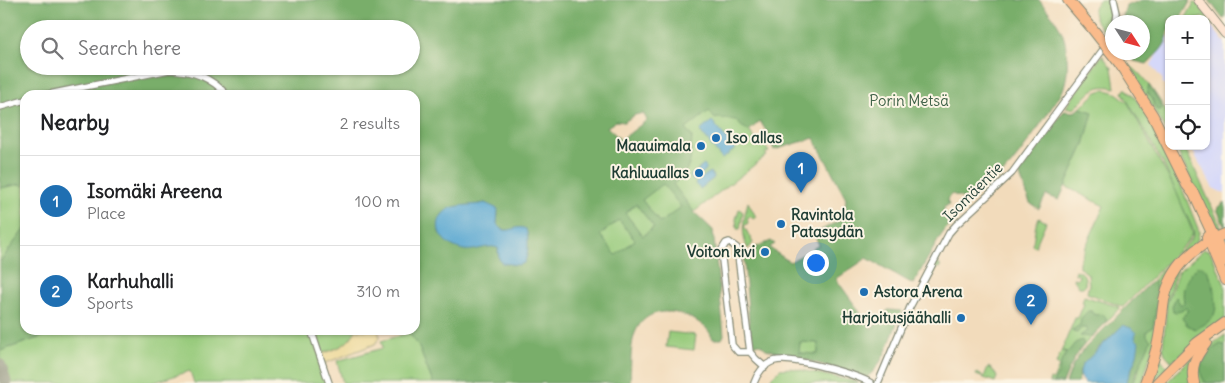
<!DOCTYPE html>
<meta charset="utf-8">
<style>
body{margin:0;font-family:Delius,sans-serif;background:#f6f6f6;color:#202124}
.controls{position:absolute;right:15px;top:15px;display:grid;overflow:hidden;border-radius:10px;box-shadow:0 1px 4px #0004}
.controls button{width:45px;height:45px;display:grid;place-items:center;padding:0;border:0;border-bottom:1px solid #e0e0e0;background:#fff;color:#202124;font:25px sans-serif}
.compass{position:absolute;left:1105px;top:15px;width:45px;height:45px;border-radius:50%;background:#fff;box-shadow:0 1px 4px #0004;rotate:126deg}
.you{position:absolute;left:815px;top:262px;width:18px;height:18px;margin:-12px;border:4px solid #fff;border-radius:50%;background:#1a73e8;box-shadow:0 0 0 8px #1a73e833}
.badge{display:grid;place-items:center;width:32px;height:32px;border-radius:50%;background:#1f6fb2;color:#fff;font-size:16px;font-weight:700}
.pin{position:absolute;translate:-50% -41px;filter:drop-shadow(0 1px 2px #0008)}
.pin::after{content:'';position:absolute;top:26px;width:18px;height:15px;background:inherit;clip-path:polygon(0 0,100% 0,50% 100%)}
.list{margin:0;padding:0;list-style:none}
h2{display:flex;justify-content:space-between;align-items:center;height:65px;margin:0;padding:0 20px;font-size:21px}
h2 small{font-size:16px;font-weight:400;color:#757577}
.list li{display:grid;grid-template-columns:32px 1fr auto;gap:15px;align-items:center;box-sizing:border-box;height:90px;padding:0 20px;border-top:1px solid #e0e0e0}
.list b{display:block;font-size:19px;white-space:nowrap}
.list p{margin:0;font-size:16px;white-space:nowrap;color:#757577}
.list em{font-size:16px;font-style:normal;color:#757577}
.icon{flex:none;width:28px;height:28px;fill:none;stroke:currentColor;stroke-width:2;stroke-linecap:round;stroke-linejoin:round}
.map{position:relative;flex:none;width:1225px;height:383px;overflow:hidden}
.search{position:absolute;background:#fff;box-shadow:0 1px 4px #0004;left:20px;top:20px;width:400px;height:55px;display:flex;align-items:center;gap:12px;box-sizing:border-box;padding:0 18px;border-radius:28px;color:#757577;font-size:19px}
.panel{position:absolute;background:#fff;box-shadow:0 1px 4px #0004;left:20px;top:90px;width:400px;height:245px;border-radius:15px}
.map>svg:first-child{display:block}
</style>
<div class="map">
<svg width="1225" height="383" viewBox="0 0 1225 383">
<rect width="100%" height="100%" fill="#fcf5e5"/>
<filter id="ink" filterUnits="userSpaceOnUse"><feTurbulence type="fractalNoise" baseFrequency=".02" numOctaves="2"/><feDisplacementMap in="SourceGraphic" scale="10" xChannelSelector="R" yChannelSelector="G"/><feConvolveMatrix kernelMatrix="1 2 1 2 8 2 1 2 1" color-interpolation-filters="sRGB"/></filter>
<filter id="wash" filterUnits="userSpaceOnUse"><feTurbulence type="fractalNoise" baseFrequency=".0096" numOctaves="4" result="noise"/><feDisplacementMap in="SourceGraphic" scale="20" xChannelSelector="R" yChannelSelector="G"/><feGaussianBlur stdDeviation="1.12" result="paint"/><feColorMatrix in="noise" values="0 0 0 0 0 0 0 0 0 0 0 0 0 0 0 0 0 1.4 0 .05"/><feComposite in="paint" operator="in"/></filter>
<g filter="url(#wash)">
<rect width="100%" height="100%" fill="#f2dbbb"/>
<g fill="#d5d8f9">
<path d="M1206,19L1225,43V194L1213,188L1190,146H1206Z"/>
<path d="M1169,35V87L1162,83L1163,80L1151,65Z"/>
</g>
<g fill="#97ca7b" stroke="#5b8458">
<path d="M1099,0H1107C1111,12 1110,22 1105,34C1097,22 1087,14 1099,0Z"/>
<path d="M1194,3H1196L1213,23L1208,28L1206,27V19L1201,17L1200,19H1185Z"/>
<path d="M1102,55L1112,68L1115,88C1092,82 1089,96 1074,109L1066,107Z"/>
<path d="M1126,64C1139,67 1166,107 1169,119C1170,124 1169,130 1169,135Z"/>
<path d="M708,75L755,139L762,142L769,152L765,153L767,155L694,212L632,133Z"/>
<path d="M1125,89H1127L1130,94H1132C1163,134 1180,184 1199,231C1199,245 1188,252 1179,260L1142,383H1132L1138,373L1147,331L1159,295L1153,280L1189,242L1192,238L1194,232L1163,163L1123,93Z"/>
<path d="M1103,90C1115,91 1119,94 1128,103L1176,191L1193,233L1187,242L1123,307L1087,293L1089,284L1088,274L1079,267V262L1104,206L1065,186L1084,145L1093,112L1080,108L1097,92Z"/>
<path d="M1175,146H1184L1222,229L1216,228L1211,222Z"/>
<path d="M663,183L682,207L660,223L642,200Z"/>
<path d="M21,184L25,188V228L0,262V188Z"/>
<path d="M748,202L756,217L753,219L751,216L747,218L748,223L744,226L753,243L748,249C740,234 744,217 748,202Z"/>
<path d="M636,204L654,227L643,236L625,213Z"/>
<path d="M739,209L743,212L740,229H737L736,219Z"/>
<path d="M1039,218L1046,222L1035,247L1032,245C1035,237 1034,225 1039,218Z"/>
<path d="M619,220L635,240L616,256L599,235Z"/>
<path d="M1204,249L1208,250L1211,253L1225,285V319L1172,362L1165,354L1163,348L1167,303L1178,272Z"/>
<path d="M936,263L940,265V268L937,267L921,300L918,298Z"/>
<path d="M1076,270C1084,272 1086,277 1085,285L1083,287H1079L1073,278L1078,279L1079,275L1075,274Z"/>
<path d="M1084,296L1119,307V309L1078,351L1071,363L1063,383H1049L1050,379L1053,380L1059,366L1056,364L1075,318H1078L1084,304L1082,303Z"/>
<path d="M62,330H311L328,383H194L190,371L152,383H0V351Z"/>
<path d="M316,330H356C347,346 340,347 323,353Z"/>
<path d="M668,332L696,335L694,350L666,347Z"/>
<path d="M409,333L418,345L433,383H343L337,361L383,348L381,341Z"/>
<path d="M1225,335V383H1198L1197,361L1203,351Z"/>
<path d="M800,342L818,343V354L799,353Z"/>
<path d="M1158,355L1167,367L1152,383H1147Z"/>
<path d="M1191,358V383H1166Z"/>
<path d="M988,367L993,370L997,377L995,382L976,375L977,373L984,377Z"/>
<path d="M791,368L858,382L859,383H766L780,369Z"/>
</g>
<g fill="#79ae6b" stroke="#4c7650" fill-rule="evenodd">
<path d="M0,0H1039C1046,9 1055,18 1060,28C1069,45 1070,78 1061,94C1039,125 1019,161 990,186L981,184L979,186L978,190L967,200L952,194L947,199L949,205L944,207V214L951,216L953,219L940,237L913,284L867,258L836,279L872,329L888,310L902,311C892,332 886,363 867,377L766,349L760,344L751,345L744,260L754,248L771,241L775,244L770,247L771,249L790,262L819,245L814,234L844,218L846,198L814,138L774,150L768,134L760,121L749,131L741,126L736,120L718,118L715,119L709,111L686,129L692,137C690,161 693,168 673,184L694,212L713,230L724,335L722,339H713C711,336 710,332 707,329C686,309 645,301 634,336C630,349 631,369 630,383H433L418,345L407,330H415V95H25V188L21,184L0,188ZM29,29H411V66H29ZM643,113L647,120L621,140L607,127L616,121L624,122L635,115ZM663,184L681,207L660,223L642,200ZM485,203L498,213L497,224L501,229L528,234L527,255L524,263L513,265L499,259L498,248L492,246L488,247L439,233C434,203 466,207 485,203ZM636,204L654,227L643,236L625,213ZM619,220L635,240L616,255L600,235ZM800,342L818,343V354L799,353Z"/>
<path d="M1142,0H1191L1180,19H1169C1169,44 1164,47 1147,64L1134,61L1131,53L1142,52V22H1122L1124,12L1126,6Z"/>
<path d="M1209,0H1225V18L1223,19Z"/>
<path d="M1149,85L1162,107L1161,110H1157L1153,104V100L1147,92Z"/>
<path d="M1080,108L1093,112L1084,145L1059,200L1046,195L1039,209L1030,203L1019,173L1020,166L1064,111L1074,112Z"/>
<path d="M1225,202V228L1217,209Z"/>
<path d="M25,228V330H62L0,351V262Z"/>
<path d="M1198,266C1202,267 1206,268 1208,272C1213,281 1219,305 1214,315C1210,322 1202,326 1195,329L1187,325L1182,318L1188,311L1186,307L1176,313L1173,312L1172,306L1176,297L1181,305L1184,302C1181,287 1187,276 1198,266Z"/>
<path d="M1153,280L1159,295L1153,327L1147,331V336L1151,340L1132,383H1126L1137,355L1123,325L1111,337L1098,348L1079,373L1080,376L1077,383H1066L1073,365L1083,350Z"/>
<path d="M1088,311H1092L1095,315L1103,314L1106,317V323L1091,337L1080,336L1087,331V328H1081L1077,333L1073,332L1072,330L1080,325L1081,318Z"/>
<path d="M1082,340L1084,345C1074,356 1069,369 1063,383H1053L1059,372L1061,362L1066,354L1063,351L1068,352L1075,343Z"/>
<path d="M1220,344L1225,345V383H1206C1199,376 1199,364 1205,355C1208,351 1215,348 1220,344Z"/>
</g>
<path fill="#eeda9e" stroke="#868c69" d="M356,330H378L380,337L375,344L323,364L320,355C337,348 347,347 356,330Z"/>
<g fill="#58a7d2" stroke="#3c7283">
<path d="M712,121L735,149L722,159L700,131Z"/>
<path d="M704,165L707,169L693,181L690,176Z"/>
<path d="M710,172L714,178L700,189L695,183Z"/>
<path d="M485,203L498,209L497,224C508,238 514,223 526,229C529,238 529,255 524,263L519,265L502,263L499,259L498,248C487,244 476,252 464,250C449,247 433,235 440,218C442,214 446,210 451,208C461,204 474,206 485,203Z"/>
<path d="M1123,325L1131,328L1136,333L1135,338L1139,342L1137,355L1126,383H1085C1079,376 1079,373 1082,365Z"/>
</g>
<g fill="none" stroke-linecap="round" stroke-linejoin="round">
<path stroke="#888c78" stroke-width="12" d="M0,365L6,383"/>
</g>
</g>
<g filter="url(#ink)">
<g fill="none" stroke-linecap="round" stroke-linejoin="round">
<g stroke="#888c78" stroke-width="8">
<g id="street">
<path d="M1114,0L1117,13L1116,22"/>
<path d="M44,95L169,70C191,70 212,78 227,95"/>
<path d="M0,107L25,100"/>
<path d="M311,330L329,383"/>
<path d="M750,352H738L732,345L721,251L726,243L729,242L737,248L750,352L756,359L765,367"/>
<path d="M754,383C757,374 764,364 774,361C791,356 855,374 871,383"/>
<path d="M878,383L910,307L949,233L956,225L1012,173L1110,40L1112,34"/>
</g>
</g>
<g stroke="#888c78" stroke-width="10">
<path id="secondary" d="M1198,0L1225,34"/>
</g>
<g stroke="#888c78" stroke-width="12">
<g id="highway">
<path d="M1068,0L1091,27"/>
<path d="M1120,64L1153,116L1187,185L1194,194L1225,261"/>
<path d="M1207,237L1225,280"/>
<path d="M1145,383C1150,370 1155,356 1158,342C1161,328 1162,314 1164,300C1171,267 1195,245 1225,234"/>
<path d="M1157,383L1197,343L1225,323"/>
<path d="M1194,383C1190,366 1196,356 1206,343"/>
</g>
</g>
<use href="#street" stroke="#fff" stroke-width="5.5"/>
<use href="#secondary" stroke="#fde4d1" stroke-width="8"/>
<use href="#highway" stroke="#fabb8b" stroke-width="10"/>
<g stroke="#888c78" stroke-width="12" stroke-linecap="butt">
<path id="highway-bridge" d="M1091,27L1120,64"/>
</g>
<use href="#highway-bridge" stroke="#fabb8b" stroke-width="10"/>
</g>
</g>
<g fill="#1f6fb2" stroke="#fcf5e5" stroke-width="2">
<circle cx="716" cy="138" r="5"/>
<circle cx="701" cy="146" r="5"/>
<circle cx="699" cy="173" r="5"/>
<circle cx="781" cy="224" r="5"/>
<circle cx="765" cy="252" r="5"/>
<circle cx="864" cy="292" r="5"/>
<circle cx="961" cy="318" r="5"/>
</g>
<g text-anchor="middle" stroke-width="4" stroke-linejoin="round" paint-order="stroke">
<g font-size="15" fill="#3d6046" stroke="#fcf5e5">
<text x="909" y="106">Porin Metsä</text>
</g>
<g font-size="15" font-weight="bold" fill="#1f3d34" stroke="#fcf5e5" text-anchor="end">
<text x="726" y="143" text-anchor="start">Iso allas</text>
<text x="691" y="151">Maauimala</text>
<text x="689" y="178">Kahluuallas</text>
<text x="791" y="220" text-anchor="start">Ravintola<tspan x="791" dy="17">Patasydän</tspan></text>
<text x="755" y="257">Voiton kivi</text>
<text x="874" y="297" text-anchor="start">Astora Arena</text>
<text x="951" y="323">Harjoitusjäähalli</text>
</g>
<g font-size="15" fill="#1f3d34" stroke="#fcf5e5">
<text transform="translate(973 192) rotate(-45)" y="5">Isomäentie</text>
</g>
</g>
</svg>
<div class="controls">
<button>+</button>
<button>−</button>
<button><svg class="icon" aria-label="locate" viewBox="0 0 24 24"><circle cx="12" cy="12" r="6"/><path d="M12 2v4M12 18v4M2 12h4M18 12h4"/></svg></button>
</div>
<svg class="compass" viewBox="-18 -18 36 36"><path d="M0-13l5 13h-10z" fill="#e53935"/><path d="M0 13l5-13h-10z" fill="#757577"/></svg>
<div class="you"></div>
<div class="pin badge" style="left:801px;top:193px">1</div>
<div class="pin badge" style="left:1031px;top:325px">2</div>
<div class="search"><svg class="icon" aria-label="search" viewBox="0 0 24 24"><circle cx="10" cy="10" r="6"/><path d="M15 15l6 6"/></svg>Search here</div>
<section class="panel">
<h2>Nearby<small>2 results</small></h2>
<ul class="list">
<li><span class="badge">1</span><div><b>Isomäki Areena</b><p>Place</p></div><em>100 m</em></li>
<li><span class="badge">2</span><div><b>Karhuhalli</b><p>Sports</p></div><em>310 m</em></li>
</ul>
</section>
</div>
